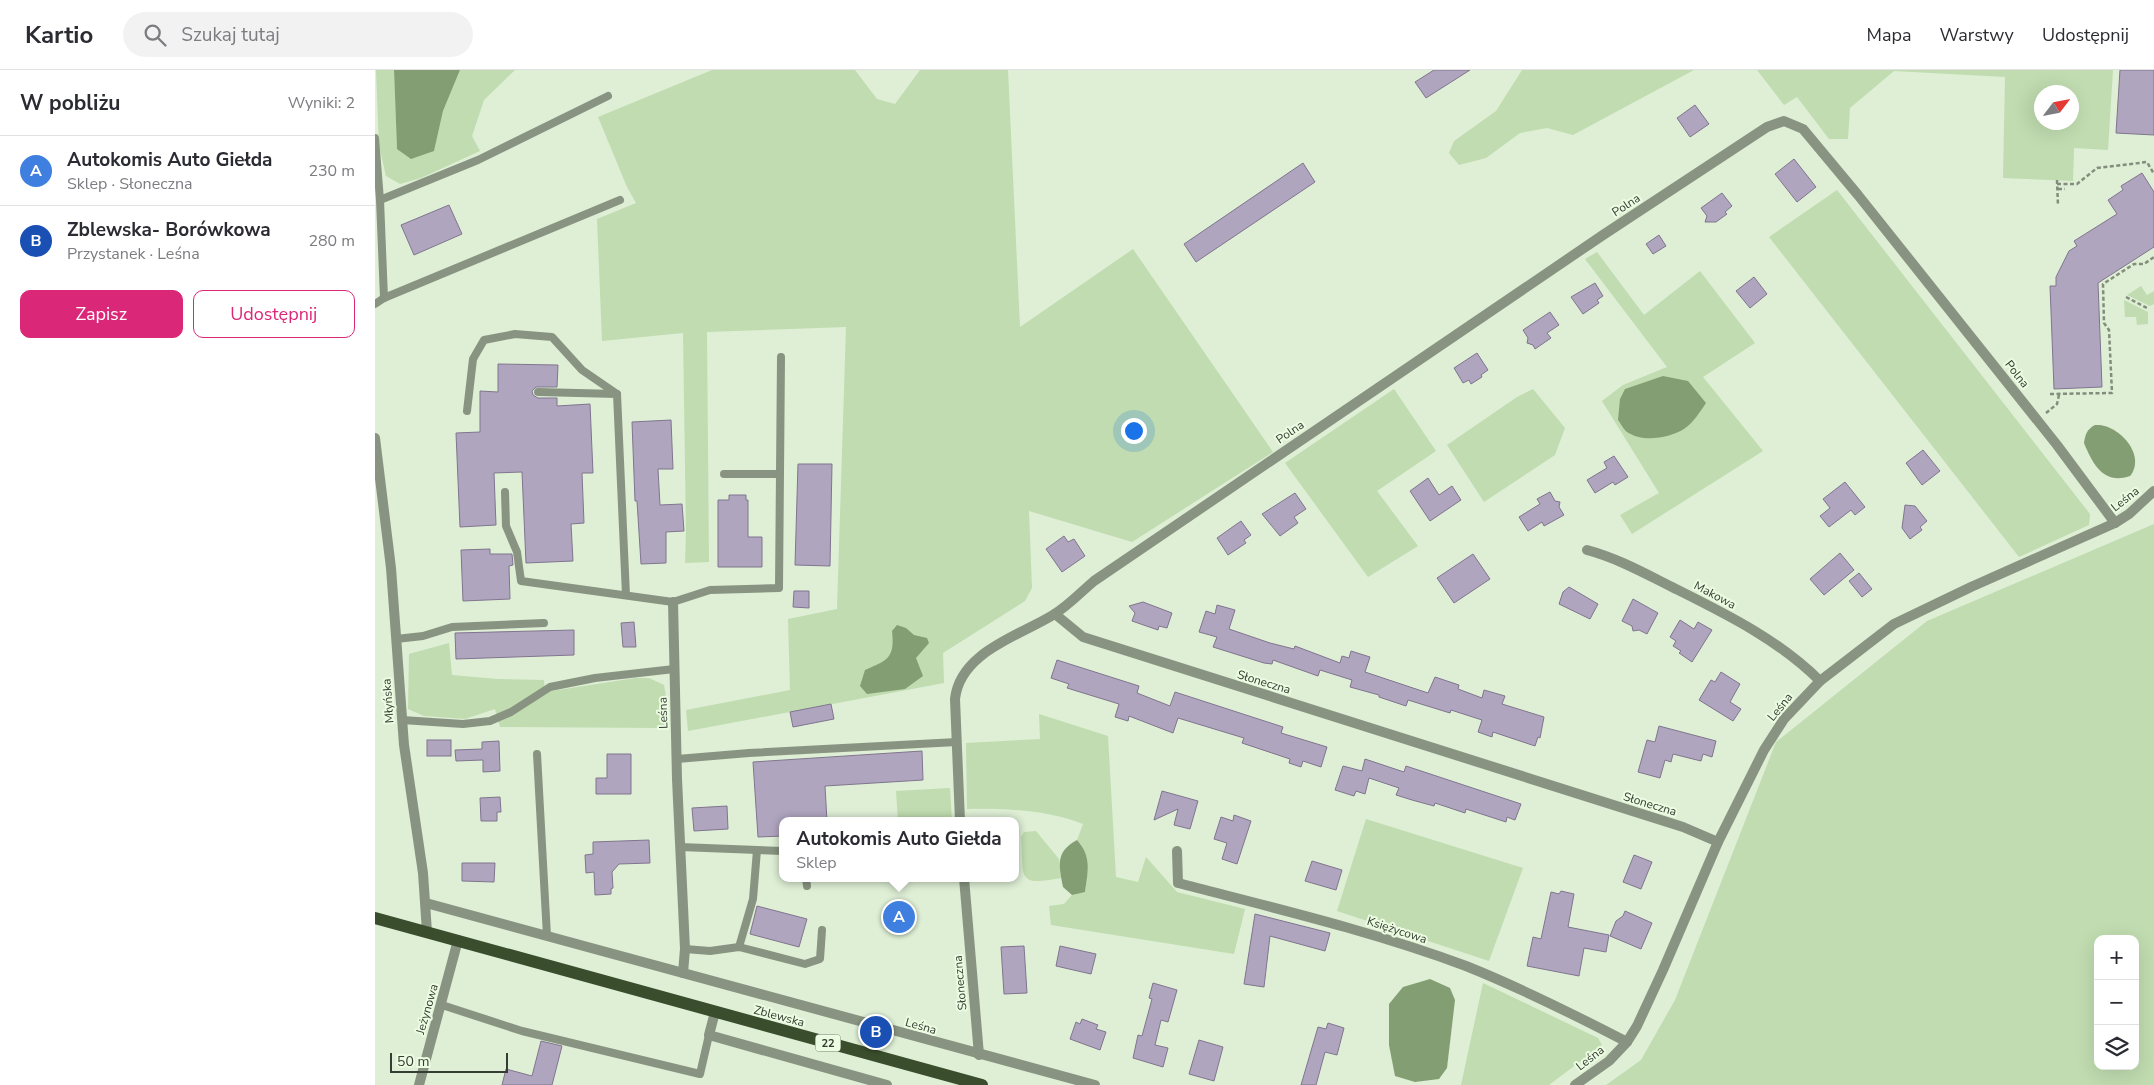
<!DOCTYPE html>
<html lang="pl">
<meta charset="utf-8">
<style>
body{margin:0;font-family:"Nunito Sans",sans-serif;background:#f2f2f3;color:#2b2b33}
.controls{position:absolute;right:15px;bottom:15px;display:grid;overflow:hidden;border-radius:10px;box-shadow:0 5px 20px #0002}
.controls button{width:45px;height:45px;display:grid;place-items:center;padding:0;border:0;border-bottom:1px solid #e1e1e2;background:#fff;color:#2b2b33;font:25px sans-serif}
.compass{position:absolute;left:1659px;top:15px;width:45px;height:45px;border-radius:50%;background:#fff;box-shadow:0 5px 20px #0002;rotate:58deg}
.scale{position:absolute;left:15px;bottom:12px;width:118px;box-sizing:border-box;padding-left:5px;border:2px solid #353c31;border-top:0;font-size:14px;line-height:18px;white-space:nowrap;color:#353c31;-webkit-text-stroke:4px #ecfce2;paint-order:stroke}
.you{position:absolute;left:758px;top:360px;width:18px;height:18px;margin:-12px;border:4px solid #fff;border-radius:50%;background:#1a73e8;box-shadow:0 0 0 8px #1a73e833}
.badge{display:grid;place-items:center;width:32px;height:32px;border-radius:50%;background:#db2777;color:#fff;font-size:16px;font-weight:700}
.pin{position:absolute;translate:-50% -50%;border:2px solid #fff;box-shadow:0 1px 5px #0006}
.popup{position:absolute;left:404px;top:747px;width:240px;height:65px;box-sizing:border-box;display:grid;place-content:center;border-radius:10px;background:#fff;filter:drop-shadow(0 1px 4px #0005);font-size:16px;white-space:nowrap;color:#7c7c81}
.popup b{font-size:19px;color:#2b2b33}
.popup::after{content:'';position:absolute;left:50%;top:100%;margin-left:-10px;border:10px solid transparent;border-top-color:#fff}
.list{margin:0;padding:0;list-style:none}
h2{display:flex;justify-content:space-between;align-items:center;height:65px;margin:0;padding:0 20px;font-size:21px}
h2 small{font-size:16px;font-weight:400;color:#7c7c81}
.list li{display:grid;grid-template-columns:32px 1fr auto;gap:15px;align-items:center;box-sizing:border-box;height:70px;padding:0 20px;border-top:1px solid #e1e1e2}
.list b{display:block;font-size:19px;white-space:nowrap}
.list p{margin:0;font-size:16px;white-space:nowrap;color:#7c7c81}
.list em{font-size:16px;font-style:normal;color:#7c7c81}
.actions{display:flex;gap:10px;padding:15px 20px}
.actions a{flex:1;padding:11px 0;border:1px solid #db2777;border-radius:10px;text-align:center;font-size:18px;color:#db2777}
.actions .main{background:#db2777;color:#fff}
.icon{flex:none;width:28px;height:28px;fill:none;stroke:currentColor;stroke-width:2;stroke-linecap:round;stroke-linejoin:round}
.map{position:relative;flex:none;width:1779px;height:1015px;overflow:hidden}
header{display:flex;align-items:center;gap:30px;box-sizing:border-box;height:70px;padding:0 25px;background:#fff;border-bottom:1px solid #e1e1e2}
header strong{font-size:24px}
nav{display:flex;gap:28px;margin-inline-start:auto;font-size:18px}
.search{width:350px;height:45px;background:#f2f2f3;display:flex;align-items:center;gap:12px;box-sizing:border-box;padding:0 18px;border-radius:28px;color:#7c7c81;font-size:19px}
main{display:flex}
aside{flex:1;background:#fff}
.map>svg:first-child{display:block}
</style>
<header>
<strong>Kartio</strong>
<div class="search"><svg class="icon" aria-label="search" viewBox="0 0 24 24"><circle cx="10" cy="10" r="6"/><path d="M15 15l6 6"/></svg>Szukaj tutaj</div>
<nav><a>Mapa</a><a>Warstwy</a><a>Udostępnij</a></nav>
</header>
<main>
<aside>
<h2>W pobliżu<small>Wyniki: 2</small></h2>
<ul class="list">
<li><span class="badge" style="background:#3f7fe0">A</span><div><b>Autokomis Auto Giełda</b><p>Sklep · Słoneczna</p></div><em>230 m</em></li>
<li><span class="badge" style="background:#1a4fb4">B</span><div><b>Zblewska- Borówkowa</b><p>Przystanek · Leśna</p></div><em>280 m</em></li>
</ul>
<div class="actions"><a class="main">Zapisz</a><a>Udostępnij</a></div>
</aside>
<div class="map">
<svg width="1779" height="1015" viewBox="0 0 1779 1015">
<rect width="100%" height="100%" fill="#deefd5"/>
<g fill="#c0dcb0" fill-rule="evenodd">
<path d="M1,0H19L22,79L59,80L68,41L85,0H140L109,30L97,66L105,81L46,108L25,114L11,106L4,76Z"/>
<path d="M337,0H480L502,29L520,34L545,0H633L645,257L758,179L898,382L757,472L654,441L657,518L650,531L568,583L569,613L313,661L311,640L415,620L413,549L462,539L471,257L332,262L334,492L310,493L311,462L308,263L227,271L222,149L261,133L252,117L223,47Z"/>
<path d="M1147,0H1319L1198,65L1172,58L1145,63L1111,88L1084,95L1074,83L1079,71L1121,41Z"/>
<path d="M1382,0H1738L1733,80L1699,78L1698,111L1628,108L1630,7L1519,1L1475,38L1473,69H1454L1422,27L1409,35ZM1696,22V52H1666V22Z"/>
<path d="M1462,120L1715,444L1714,455L1644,487L1394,167Z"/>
<path d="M1222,182L1269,245L1325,201L1380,273L1328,307L1388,381L1257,464L1245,445L1284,423L1227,331L1248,315L1292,297L1210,189Z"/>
<path d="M1766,216L1772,225L1779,221V234L1775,236L1752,225Z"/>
<path d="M1749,230L1773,242V254L1762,255L1761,247H1750Z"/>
<path d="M1019,319L1061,381L1002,421L1043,476L993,507L910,393Z"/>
<path d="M1158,319L1190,358L1180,385L1109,432L1072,375L1142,327Z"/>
<path d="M1779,454V1015H1231L1266,990L1300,930L1401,672L1552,551ZM1723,869H1760V996H1723Z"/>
<path d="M74,573L77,605L122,609L169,610L170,622L260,608H274L289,615L293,638L290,658L125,657L120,639L90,649L49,646L33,639L34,584Z"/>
<path d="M664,644L733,666L741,807L763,812L771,787L802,822L870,839L859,884L676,855L674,836L689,834L697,825L710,821C713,801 717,787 702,770L708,754C675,740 628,738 592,739L591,673L665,669Z"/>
<path d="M575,718L577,751H523L521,721Z"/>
<path d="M991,749L1148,798L1114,891L962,841Z"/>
<path d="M661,761L684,789L686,808C640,817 649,807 646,767L649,762Z"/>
<path d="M1108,913L1223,968L1227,975L1174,1015H1086Z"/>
</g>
<g fill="#849e73">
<path d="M19,0H85L68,41L59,81L36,89L22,79Z"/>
<path d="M1288,306L1313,311L1331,333C1325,342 1318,353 1309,359C1294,368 1268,373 1252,362C1249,360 1246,354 1243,350L1245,329L1250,319Z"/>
<path d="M1720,355C1743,353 1772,385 1755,406C1729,415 1718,395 1709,373C1710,365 1712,359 1720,355Z"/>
<path d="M522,555L531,558L539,565L552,568L554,573L541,588L548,606L530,619L492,624L485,616L490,600C513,590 520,588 517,561Z"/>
<path d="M702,770C717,787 713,801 710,822L697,825L688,817C684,795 680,782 702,770Z"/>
<path d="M1055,909L1075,918L1080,930L1072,998L1064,1009L1040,1012L1020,1006L1014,975V934L1028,917Z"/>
</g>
<g fill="#b0a5bf" stroke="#80758e">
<path d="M1059,0H1095L1051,28L1040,12Z"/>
<path d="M1745,0H1779V65L1741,63Z"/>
<path d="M1320,35L1334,54L1315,67L1302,48Z"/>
<path d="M1419,89L1441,117L1422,132L1400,104Z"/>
<path d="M928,93L940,112L821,192L809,174Z"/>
<path d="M1767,103L1779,122V177L1723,213L1727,317L1679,319L1675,216H1681V207L1694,181L1702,176L1699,171L1742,144L1733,130L1748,120L1746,116Z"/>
<path d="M1347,123L1357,136L1350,142L1352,144L1341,152H1330L1332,146L1326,138Z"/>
<path d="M74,135L87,164L39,185L26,155Z"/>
<path d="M1284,165L1291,176L1278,184L1271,174Z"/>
<path d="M1379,207L1392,224L1375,238L1361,221Z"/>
<path d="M1220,213L1228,226L1222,230L1224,233L1208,244L1196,227Z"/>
<path d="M1175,242L1184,255L1172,263L1176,268L1160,279L1158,275L1152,273L1153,268L1148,260Z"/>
<path d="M1102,283L1113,300L1106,305L1107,307L1096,314L1094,310L1088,313L1079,298Z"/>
<path d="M123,294L183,295L182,317H161L157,321L158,325L163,328H182V336L215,334L218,403H207L209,453L196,454L198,491L151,493L147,402L119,403L121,455L85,457L81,363L105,362V321L123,322Z"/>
<path d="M296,350L298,399H283L285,435L307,434L309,461L291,462V493L266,494L262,431H260L257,352Z"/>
<path d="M1548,380L1565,401L1547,415L1531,393Z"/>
<path d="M1239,386L1253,407L1240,415L1238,412L1220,423L1212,410L1232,398L1229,392Z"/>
<path d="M423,394H457L455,496L420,495Z"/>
<path d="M1053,408L1064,425L1077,416L1086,430L1055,451L1035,421Z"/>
<path d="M1470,412L1490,437L1480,445L1476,440L1454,457L1445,446L1455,438L1448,429Z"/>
<path d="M1175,422L1180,431L1185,432L1184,437L1189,445L1169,456L1167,452L1153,461L1144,447L1165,434L1162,429Z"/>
<path d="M920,423L931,439L919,447L923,453L905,466L887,444Z"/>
<path d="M354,425H371V430H373V467H387V497H343V430H354Z"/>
<path d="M1530,435L1540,436L1552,451L1545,457L1547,460L1535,469L1527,458Z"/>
<path d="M866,451L876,465L869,470L871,473L853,485L842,468Z"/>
<path d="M689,466L693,472L699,469L710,486L687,502L671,479Z"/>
<path d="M115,479V484H137L138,495L134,496L135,529L88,531L86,480Z"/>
<path d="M1465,483L1479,500L1449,525L1435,509Z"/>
<path d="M1098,484L1115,509L1079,533L1062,508Z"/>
<path d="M1484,503L1497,519L1487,527L1474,511Z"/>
<path d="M1194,517L1223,534L1215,549L1184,534L1188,522Z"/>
<path d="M419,521H434V538L418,537Z"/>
<path d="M1258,529L1283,543L1272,564L1264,560L1258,561L1257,556L1247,551Z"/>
<path d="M768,532L797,543L792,558L784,556L783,560L757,551L760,543L754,536Z"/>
<path d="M842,535L860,540L854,559L895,573L919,579L920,576L965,593L967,586L974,588L976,581L995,587L990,602L1053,623L1060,607L1084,615L1083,619L1107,628L1109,620L1130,626L1127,634L1169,647L1165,668L1163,667L1160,676L1118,662L1117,667L1103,662L1107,650L1076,640L1075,643L1033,630L1031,636L1004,627V625L975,617L977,610L945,600L943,606L898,590L897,594L889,593L838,577L842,567L824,562L831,541L840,544Z"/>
<path d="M1305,550L1319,559L1323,552L1337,560L1317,592L1304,583L1306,581L1298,576L1301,571L1295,567Z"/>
<path d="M259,552L261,577H248L246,553Z"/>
<path d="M199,560V585L81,589L80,563Z"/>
<path d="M682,590L764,616L762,623L795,636L800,622L908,657L906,663L952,677L946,697L928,691L926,697L914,693L915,689L867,673L869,668L803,648L798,663L754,646L753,651L740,647L744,634L692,618L694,614L676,608Z"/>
<path d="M1346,602L1365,614L1355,632L1366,639L1358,651L1324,630L1336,610L1340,612Z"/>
<path d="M456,634L459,649L418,657L415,642Z"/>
<path d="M1284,656L1341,671L1337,687L1328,684L1326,691L1298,684L1296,692L1290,690L1285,708L1263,702L1272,670L1280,672Z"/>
<rect x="52" y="670" width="24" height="16"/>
<path d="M124,671L125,701L108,702V690L81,691L80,680L107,679V672Z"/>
<path d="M547,681L548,710L450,716L452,751H408V766L383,767L378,692Z"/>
<path d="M232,684H256V724H221V708H232Z"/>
<path d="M990,689L1029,702L1031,696L1146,734L1140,750L1132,747L1131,752L1091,739L1090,743L1060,733L1059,736L1037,730L1021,725L1024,718L994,708L990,724L981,721L979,726L960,720L968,696L987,701Z"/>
<path d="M787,721L823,731L815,759L799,755L803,739L779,750Z"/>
<path d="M125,727L126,742H122V751H106L105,728Z"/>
<path d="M352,736L353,759L319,761L317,738Z"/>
<path d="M859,745L876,751L862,794L847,789L852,773L839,769L846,747L858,751Z"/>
<path d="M274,770L275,793L244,794L237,802L238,818L236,819V824L220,825L219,802L211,803L210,785L218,784V772Z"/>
<path d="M1259,785L1277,792L1266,819L1248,812Z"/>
<path d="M937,791L967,800L961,820L930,811Z"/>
<path d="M87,793H120L119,812L87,811Z"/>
<path d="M1186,821L1199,824L1193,857L1234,865L1231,882L1209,878L1204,906L1152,896L1158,867L1166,869L1176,822L1184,824Z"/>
<path d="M382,836L432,849L424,877L375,864Z"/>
<path d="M1250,841L1277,853L1266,879L1235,866L1241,851L1248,846Z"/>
<path d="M880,844L955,863L950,881L895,866L889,917L869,914Z"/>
<path d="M649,876L652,923L629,924L626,877Z"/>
<path d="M685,876L721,884L716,904L681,896Z"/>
<path d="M778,913L802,920L793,952L786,950L780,975L793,978L788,997L758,988L763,965L767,966L777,929L774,928Z"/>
<path d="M707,949L723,955L721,959L731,962L725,980L695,969L701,952L705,954Z"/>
<path d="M953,953L969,958L962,985L950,982L941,1015H926L943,957L951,959Z"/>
<path d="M824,970L848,977L839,1011L814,1004Z"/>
<path d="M166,971L187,976L177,1015H127L131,999L157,1006Z"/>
</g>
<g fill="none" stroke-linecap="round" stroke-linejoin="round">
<g stroke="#828d7b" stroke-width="2.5" stroke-dasharray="4 2.5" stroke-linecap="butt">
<path d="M1682,110L1683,136"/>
<path d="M1682,114H1702L1722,98L1772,92L1779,104"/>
<path d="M1683,119H1690"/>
<path d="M1751,227L1774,239"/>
<path d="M1675,324L1737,323L1734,260L1729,253L1728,214L1759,194H1769L1779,187"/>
<path d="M1671,343L1682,334L1684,325"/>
</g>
<g stroke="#889481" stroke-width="8">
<path d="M0,68L5,130L9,228"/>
<path d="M5,130L103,90L233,26"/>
<path d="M0,234L9,228L245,130"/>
<path d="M163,322L242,324L251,525"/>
<path d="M92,341L98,289L109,270L140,264L177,267L207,300L242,324"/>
<path d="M349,404H405"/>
<path d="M130,422L131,456L142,482L146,511L298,532L335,520L404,518L406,287"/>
<path d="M21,569L48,566L77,557L169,553"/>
<path d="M27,650L88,654L115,651L136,642L175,617L220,608L299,599"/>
<path d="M162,684L172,866"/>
<path d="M302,689L374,683L582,672"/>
<path d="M305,777L408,781"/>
<path d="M431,808L432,816"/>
<path d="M364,877L378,829L382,780"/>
<path d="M310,879L335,881L364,877L430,894L445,889L447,860"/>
<path d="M67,935L147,961L325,1004L334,965"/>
</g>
<g stroke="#889481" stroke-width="10">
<path d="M0,368L16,498L29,675L48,803L52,862"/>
<path d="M1212,480C1242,488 1269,503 1297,517C1349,543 1403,569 1445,611"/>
<path d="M298,532L302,709L310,879L308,903"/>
<path d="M680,544L708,567L1308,757L1343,772"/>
<path d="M585,751L580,629C585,582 644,566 678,545C693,536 706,522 719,511L1228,165L1392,57L1409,51L1428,59L1483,125L1682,375L1740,453"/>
<path d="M802,781L803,813C899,838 997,861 1091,896C1146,918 1200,945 1252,972"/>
<path d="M589,808L604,985"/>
<path d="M51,833L720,1015"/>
<path d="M340,942L334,965L512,1015"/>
<path d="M44,1015L83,870"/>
<path d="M1200,1015L1234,991L1252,972L1262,956L1288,900L1343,772L1389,680L1409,649L1445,611L1519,554L1596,517L1740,453L1754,444L1779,421"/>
</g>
<path stroke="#3a4e2d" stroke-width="12" d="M0,848L607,1015"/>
</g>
<g text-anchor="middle" stroke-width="4" stroke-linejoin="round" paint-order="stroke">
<rect fill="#ecfce2" stroke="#6c7666" stroke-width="1" x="440.5" y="964.5" width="25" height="17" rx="4"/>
<g font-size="11" font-weight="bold" fill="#353c31">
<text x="453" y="977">22</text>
</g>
<g font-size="12" fill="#353c31" stroke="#ecfce2">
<text transform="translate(1251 135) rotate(-33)" y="4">Polna</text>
<text transform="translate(1642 304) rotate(52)" y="4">Polna</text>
<text transform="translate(915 362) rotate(-34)" y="4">Polna</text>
<text transform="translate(1750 429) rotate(-38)" y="4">Leśna</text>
<text transform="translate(1340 525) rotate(28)" y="4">Makowa</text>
<text transform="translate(889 612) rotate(17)" y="4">Słoneczna</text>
<text transform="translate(13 631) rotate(-94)" y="4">Młyńska</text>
<text transform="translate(1405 637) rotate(-51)" y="4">Leśna</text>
<text transform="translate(288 643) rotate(-92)" y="4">Leśna</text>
<text transform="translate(1275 734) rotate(17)" y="4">Słoneczna</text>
<text transform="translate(1022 860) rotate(18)" y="4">Księżycowa</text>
<text transform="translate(585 913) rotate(-95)" y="4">Słoneczna</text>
<text transform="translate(52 939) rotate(-74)" y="4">Jeżynowa</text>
<text transform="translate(404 946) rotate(15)" y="4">Zblewska</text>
<text transform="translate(546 956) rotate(16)" y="4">Leśna</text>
<text transform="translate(1215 988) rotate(-38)" y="4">Leśna</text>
</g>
</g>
</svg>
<div class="controls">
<button>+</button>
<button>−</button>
<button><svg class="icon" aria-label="layers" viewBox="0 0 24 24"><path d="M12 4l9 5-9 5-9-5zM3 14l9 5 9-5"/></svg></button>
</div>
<svg class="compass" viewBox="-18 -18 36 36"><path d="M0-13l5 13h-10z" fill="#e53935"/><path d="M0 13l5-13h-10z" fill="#7c7c81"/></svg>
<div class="scale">50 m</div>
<div class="you"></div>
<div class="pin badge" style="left:524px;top:847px;background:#3f7fe0">A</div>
<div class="popup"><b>Autokomis Auto Giełda</b>Sklep</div>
<div class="pin badge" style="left:501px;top:962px;background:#1a4fb4">B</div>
</div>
</main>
